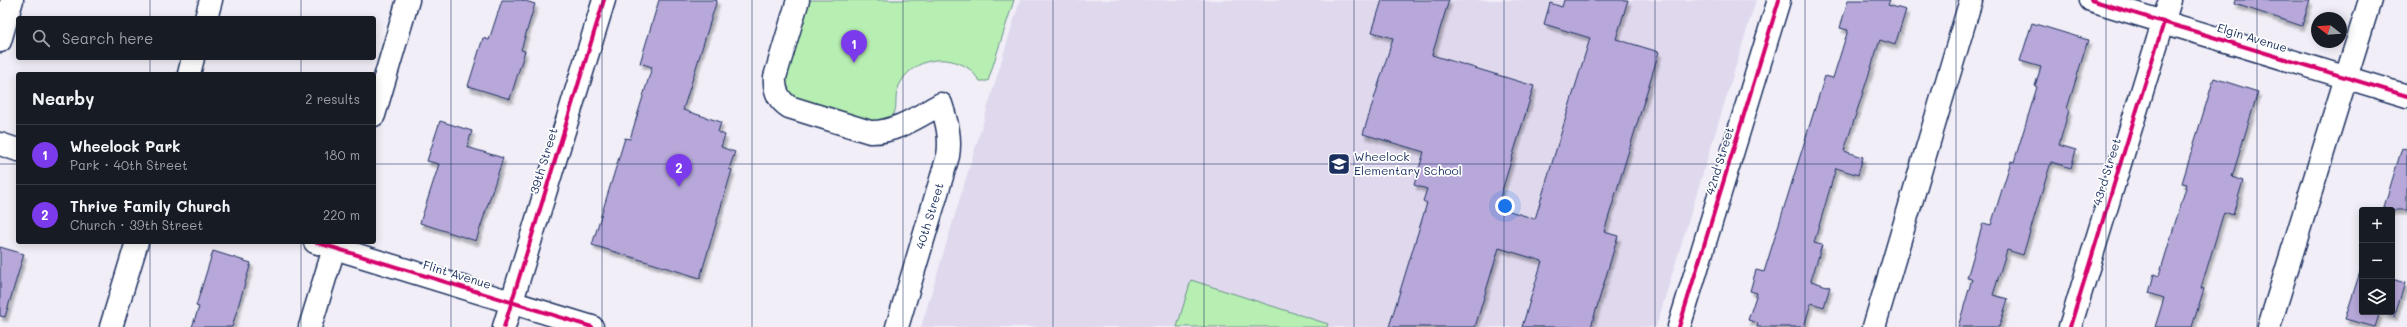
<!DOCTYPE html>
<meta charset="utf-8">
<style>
body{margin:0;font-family:Mali,sans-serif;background:#20242c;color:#f1f3f6}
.controls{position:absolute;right:12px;bottom:12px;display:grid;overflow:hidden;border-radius:4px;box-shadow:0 2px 10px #0003}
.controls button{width:36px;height:36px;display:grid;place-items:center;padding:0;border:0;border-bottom:1px solid #363941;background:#171b24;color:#f1f3f6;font:20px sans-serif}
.compass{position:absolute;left:2311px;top:12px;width:36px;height:36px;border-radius:50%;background:#171b24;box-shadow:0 2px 10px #0003;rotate:287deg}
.you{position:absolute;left:1505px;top:206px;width:14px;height:14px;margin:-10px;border:3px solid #fff;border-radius:50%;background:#1a73e8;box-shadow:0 0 0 6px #1a73e833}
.badge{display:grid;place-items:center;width:26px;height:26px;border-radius:50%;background:#7c3aed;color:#fff;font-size:13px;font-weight:700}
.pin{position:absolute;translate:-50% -33px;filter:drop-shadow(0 1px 2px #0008)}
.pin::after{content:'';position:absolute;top:21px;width:14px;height:12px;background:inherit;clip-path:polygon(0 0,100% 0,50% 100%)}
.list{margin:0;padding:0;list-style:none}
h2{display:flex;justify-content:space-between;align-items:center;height:52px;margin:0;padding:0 16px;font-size:17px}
h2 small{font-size:13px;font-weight:400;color:#9ea1a6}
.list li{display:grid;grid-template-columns:26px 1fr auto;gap:12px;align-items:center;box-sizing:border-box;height:60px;padding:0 16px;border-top:1px solid #363941}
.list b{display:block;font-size:15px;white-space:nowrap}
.list p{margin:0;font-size:13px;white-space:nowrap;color:#9ea1a6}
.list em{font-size:13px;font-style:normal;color:#9ea1a6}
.icon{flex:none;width:22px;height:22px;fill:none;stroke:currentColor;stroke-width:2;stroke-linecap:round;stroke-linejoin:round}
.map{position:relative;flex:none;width:2407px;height:327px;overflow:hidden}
.search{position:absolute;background:#171b24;box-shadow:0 2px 10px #0003;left:16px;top:16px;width:360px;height:44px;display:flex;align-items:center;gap:10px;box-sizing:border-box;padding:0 14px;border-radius:4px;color:#9ea1a6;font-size:15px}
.panel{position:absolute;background:#171b24;box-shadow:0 2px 10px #0003;left:16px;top:72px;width:360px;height:172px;border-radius:4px}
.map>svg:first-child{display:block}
</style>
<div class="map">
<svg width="2407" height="327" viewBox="0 0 2407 327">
<defs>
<filter id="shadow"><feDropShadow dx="2.5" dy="4.5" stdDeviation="1" flood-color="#0004"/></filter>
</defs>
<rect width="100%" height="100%" fill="#f1eef7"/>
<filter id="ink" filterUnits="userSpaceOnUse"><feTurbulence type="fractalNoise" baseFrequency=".025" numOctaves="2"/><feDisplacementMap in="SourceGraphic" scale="8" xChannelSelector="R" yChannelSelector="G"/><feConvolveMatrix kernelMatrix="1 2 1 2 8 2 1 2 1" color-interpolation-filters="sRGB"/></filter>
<g filter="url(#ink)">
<path fill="#e0d9ee" d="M1020,0H1756L1656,327H921Z"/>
<g fill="#b7efb2" stroke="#698f88">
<path d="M805,0H1014L988,81H980C976,77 973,71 968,68C946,53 914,59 901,82C889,102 906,112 880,125L796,101L782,85Z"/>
<path d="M1191,280L1328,324L1327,327H1177Z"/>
</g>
<g fill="#b7a8d9" stroke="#1b2f5e" filter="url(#shadow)">
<path d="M502,0H522L535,4L521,50L525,51L510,99L468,86L483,38L489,40Z"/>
<path d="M659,0H717L683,110L721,122L718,132L725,135L721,147L735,152L729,169L732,170L700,278L592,245L625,138L630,139L652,67L640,63Z"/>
<path d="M1382,0H1449L1432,55L1534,86L1497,207L1535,219L1590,38L1544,24L1550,3L1562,7L1564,0H1628L1616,39L1659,52L1604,232L1618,236L1591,327H1522L1542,261L1499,248L1475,327H1389L1427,203L1423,201L1427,189L1414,185L1424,152L1363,134L1393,38L1372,32Z"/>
<path d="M1848,0H1890L1888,5L1906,10L1895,45L1880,40L1844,151L1863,157L1858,175L1836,168L1814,243L1822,245L1811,281L1830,287L1824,307L1811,303L1804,327H1757L1758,323L1748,320L1757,293L1750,291L1756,270L1764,272L1825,76L1833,78L1848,30L1840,28Z"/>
<path d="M2236,0H2310L2302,26L2235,4Z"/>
<path d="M2032,23L2088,40L2067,109L2069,110L2059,145L2076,150L2071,168L2051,162L2023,255L2007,250L1993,295L2008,299L1999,327H1958L1972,279L1967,278L1983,223L1991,225L2011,161L2014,162L2037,87L2035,86L2041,67L2020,61Z"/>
<path d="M2214,78L2258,92L2232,177L2243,181L2233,215L2224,212L2201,288L2204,289L2192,327H2155L2164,298L2149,293L2154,274L2159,276L2187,184L2182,183Z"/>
<path d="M440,121L472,131L467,147L503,158L476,241L420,223L439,164L427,161Z"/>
<path d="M2402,148L2407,149V210H2383Z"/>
<path d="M0,247L24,254L5,317L0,316Z"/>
<path d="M213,251L251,263L232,327H192L199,307L196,306Z"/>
<path d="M2361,269L2362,312H2392V279L2405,283L2394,317L2380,312L2375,327L2345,319Z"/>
</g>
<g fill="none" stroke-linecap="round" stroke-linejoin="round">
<g stroke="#1b2f5e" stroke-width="25">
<g id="minor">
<path d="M798,0L775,77C774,90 778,100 789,107L870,132C895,133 919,116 941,104C947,122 951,138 948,156L897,327"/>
<path d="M2091,0L2407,96"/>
<path d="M206,18L211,0"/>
<path d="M0,41L12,0"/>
<path d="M189,74L193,58"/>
<path d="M374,115L408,0"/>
<path d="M0,144L18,150"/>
<path d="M315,242L592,327"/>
<path d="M111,327L137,242"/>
<path d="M310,327L336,242"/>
<path d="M504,327L604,0"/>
<path d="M1679,327L1779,0"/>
<path d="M1874,327L1971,0"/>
<path d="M2070,327L2170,0"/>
<path d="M2269,327L2370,0"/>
</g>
</g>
<use href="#minor" stroke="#fff" stroke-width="22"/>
<g stroke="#fff" stroke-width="6">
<g id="cycleway">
<path d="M2091,0L2407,96"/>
<path d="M315,242L592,327"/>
<path d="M504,327L604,0"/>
<path d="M1679,327L1779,0"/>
<path d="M2070,327L2164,22"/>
</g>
</g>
<use href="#cycleway" stroke="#d6006c" stroke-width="4"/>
</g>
</g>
<path fill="none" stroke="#1b2f5e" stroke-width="1" stroke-opacity="0.55" d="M150,0V18M301,0V18M451,0V327M602,0V327M752,0V327M903,0V327M1053,0V327M1204,0V327M1354,0V327M1504,0V327M1655,0V327M1805,0V327M1956,0V327M2106,0V327M2257,0V327M150,58V74M301,58V74M0,164H18M374,164H2407M150,242V327M301,242V327"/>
<defs>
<g id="school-square" transform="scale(1.15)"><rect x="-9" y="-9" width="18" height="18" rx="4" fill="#1b2f5e" stroke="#fff"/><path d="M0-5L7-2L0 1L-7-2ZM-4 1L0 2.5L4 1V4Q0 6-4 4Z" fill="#fff"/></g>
</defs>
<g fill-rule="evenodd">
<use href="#school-square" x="1339" y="164"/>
</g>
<g text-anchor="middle" stroke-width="3.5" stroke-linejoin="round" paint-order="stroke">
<g font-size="12" fill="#1b2f5e" stroke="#fff">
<text transform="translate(2252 38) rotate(17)" y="4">Elgin Avenue</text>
<text transform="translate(544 161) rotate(-73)" y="4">39th Street</text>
<text transform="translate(1720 161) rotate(-73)" y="4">42nd Street</text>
<text transform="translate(2107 172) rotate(-73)" y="4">43rd Street</text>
<text transform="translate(930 216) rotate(-73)" y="4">40th Street</text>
<text transform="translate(457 275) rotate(17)" y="4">Flint Avenue</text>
</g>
<g font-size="12" fill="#1b2f5e" stroke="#fff" text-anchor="start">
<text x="1354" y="161">Wheelock<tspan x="1354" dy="14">Elementary School</tspan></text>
</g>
</g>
</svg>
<div class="controls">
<button>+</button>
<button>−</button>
<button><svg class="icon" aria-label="layers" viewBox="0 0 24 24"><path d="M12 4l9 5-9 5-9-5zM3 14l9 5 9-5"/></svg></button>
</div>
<svg class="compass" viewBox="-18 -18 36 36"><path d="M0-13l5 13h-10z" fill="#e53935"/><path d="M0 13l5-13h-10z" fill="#9ea1a6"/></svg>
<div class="you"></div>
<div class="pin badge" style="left:854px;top:63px">1</div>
<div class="pin badge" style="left:679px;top:187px">2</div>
<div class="search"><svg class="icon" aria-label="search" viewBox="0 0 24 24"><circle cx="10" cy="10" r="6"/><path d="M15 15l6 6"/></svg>Search here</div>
<section class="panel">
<h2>Nearby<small>2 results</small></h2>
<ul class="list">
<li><span class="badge">1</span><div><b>Wheelock Park</b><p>Park · 40th Street</p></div><em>180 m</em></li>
<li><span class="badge">2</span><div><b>Thrive Family Church</b><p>Church · 39th Street</p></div><em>220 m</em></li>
</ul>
</section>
</div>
